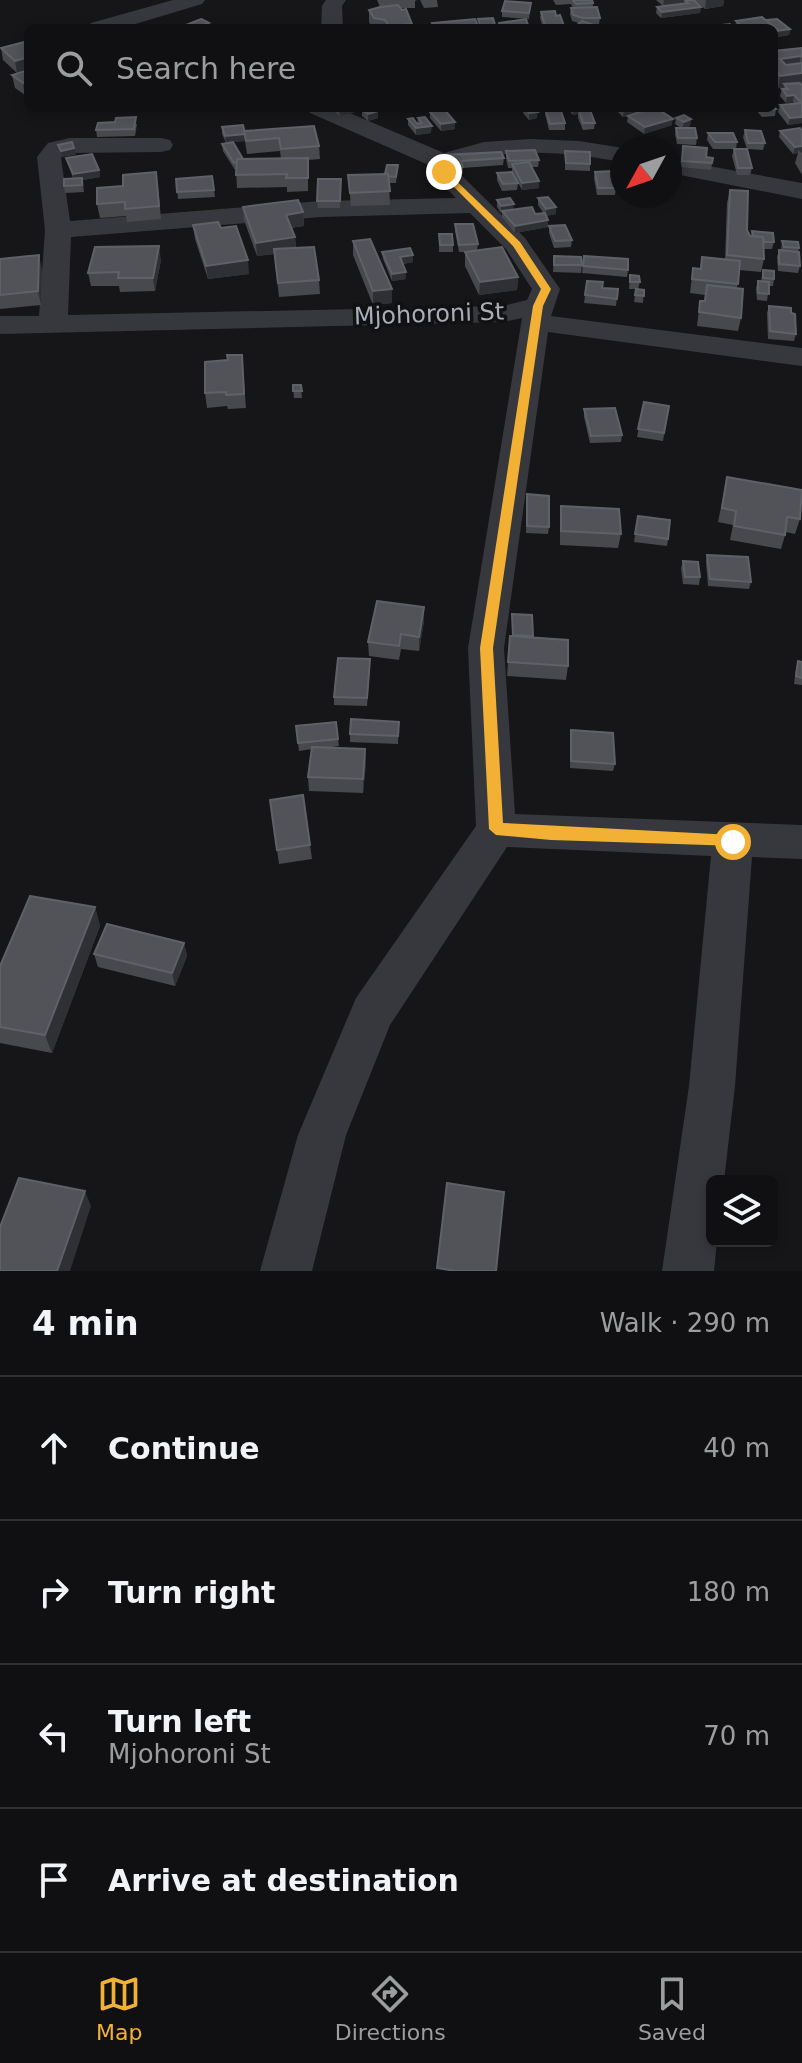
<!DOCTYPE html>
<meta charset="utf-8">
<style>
body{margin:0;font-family:"DejaVu Sans",sans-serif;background:#1e1e20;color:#f1f3f6}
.controls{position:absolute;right:24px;bottom:24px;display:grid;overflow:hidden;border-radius:12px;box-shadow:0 4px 12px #0003}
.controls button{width:72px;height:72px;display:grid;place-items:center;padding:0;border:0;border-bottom:2px solid #303032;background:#101012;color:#f1f3f6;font:40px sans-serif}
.compass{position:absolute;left:610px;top:136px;width:72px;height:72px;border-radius:50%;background:#101012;box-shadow:0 4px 12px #0003;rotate:230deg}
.stop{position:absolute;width:24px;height:24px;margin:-18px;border:6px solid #f2b134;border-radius:50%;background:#fff}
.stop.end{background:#f2b134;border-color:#fff;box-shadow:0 2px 8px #0008}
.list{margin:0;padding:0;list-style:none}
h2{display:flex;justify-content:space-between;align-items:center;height:104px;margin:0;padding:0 32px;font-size:34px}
h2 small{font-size:26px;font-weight:400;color:#9c9d9f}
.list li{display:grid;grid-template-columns:52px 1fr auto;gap:24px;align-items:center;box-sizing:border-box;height:144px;padding:0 32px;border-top:2px solid #303032}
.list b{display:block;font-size:30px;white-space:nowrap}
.list p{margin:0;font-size:26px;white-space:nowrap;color:#9c9d9f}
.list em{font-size:26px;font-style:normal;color:#9c9d9f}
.icon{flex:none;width:44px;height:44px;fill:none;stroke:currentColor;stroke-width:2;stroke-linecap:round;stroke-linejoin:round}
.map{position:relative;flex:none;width:802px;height:1271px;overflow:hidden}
.search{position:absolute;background:#101012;box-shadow:0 4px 12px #0003;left:24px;right:24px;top:24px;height:88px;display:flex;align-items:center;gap:20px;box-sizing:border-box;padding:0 28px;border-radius:12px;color:#9c9d9f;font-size:30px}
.sheet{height:680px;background:#101012}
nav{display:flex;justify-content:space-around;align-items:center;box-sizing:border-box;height:112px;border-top:2px solid #303032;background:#101012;font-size:22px;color:#9c9d9f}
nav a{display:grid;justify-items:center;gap:4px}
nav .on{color:#f2b134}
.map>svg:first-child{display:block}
</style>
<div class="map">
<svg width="802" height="1271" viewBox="0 0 802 1271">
<rect width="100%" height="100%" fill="#161618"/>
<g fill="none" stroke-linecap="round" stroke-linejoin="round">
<g fill="#37383d" fill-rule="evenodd">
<path d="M173,0H205L202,4L122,28H88L91,23Z"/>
<path d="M326,0H346L342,6L343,28H321L322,6Z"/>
<path d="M306,108H338L444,153L484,142L531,139L579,141L623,148L622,162C568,152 508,146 456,166V170L525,238L560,289L551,316L802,348V366L548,332L504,648L515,814L802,825V859L752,857L735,1086L724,1181H712V1241H717L714,1271H662L689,1086L711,856L507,847L390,1025L346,1135L312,1271H260L298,1135L356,998L476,826L468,648L522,318L503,322L0,334V316H39L45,230L37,157L48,143L70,138H161L170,140L173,145L170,150L161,152L65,153L61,158L70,221L321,201L456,198L435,177L431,166L310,113ZM470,213L506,249L532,289L527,300L503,306L68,315L71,237L321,217Z"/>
<path d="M670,159L802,183V199L670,173Z"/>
</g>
</g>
<g fill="#47494d" fill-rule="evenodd">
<path d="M377,0H417L415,1V8H401L412,24V28H372L369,22V10L380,7Z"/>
<path d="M420,0H437L438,7L424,8Z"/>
<path d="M553,0H592L593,3V7L600,18L599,24H591L597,26V28H576L577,25L579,23L572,21L570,14L571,8H573L571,4L556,5Z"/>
<path d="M656,0H694L701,7L700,13L661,18L656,13L657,7L684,4V2L663,6Z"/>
<path d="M695,0H724L723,6L705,9Z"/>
<path d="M531,3L529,19L502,17V11Z"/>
<path d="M541,12L556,16L564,26L563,28H543L540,18Z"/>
<path d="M766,20L790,29L789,35L777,37L776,43H774V28H735L736,21Z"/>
<path d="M28,41V94L25,95L15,88L12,75L17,73L3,60L1,48Z"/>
<path d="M802,48V123L788,125L778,112L780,105L794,104L793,102L786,103L780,96L782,89L784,88H778L774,85V51Z"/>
<path d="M330,108H364L378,111V118L368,121L362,116V110L340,116Z"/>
<path d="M524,108H535L537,118L529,120L523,113Z"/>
<path d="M545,108L565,123V130H549L545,114Z"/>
<path d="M567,108H587V111L595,123L594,129L583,130L578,118V114L573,115Z"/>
<path d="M618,108H656L672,125L644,134L627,122L628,116L623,117L618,112Z"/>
<path d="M754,108H774L776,109L775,116L762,117Z"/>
<path d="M430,112L455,122V129L441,131L430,118Z"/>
<path d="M418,118L431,133L416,135L408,125V119L417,124Z"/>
<path d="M676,118L691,119L690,126L684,128L697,138L696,145L677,144L675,134L676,128H681L675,124Z"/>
<path d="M137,124L135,136L97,137L96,130Z"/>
<path d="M222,127L245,131L319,146L320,159L308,160V191L287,192V187L237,188L236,169L235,170L223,151L222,144L226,143L222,134ZM245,141L247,154L280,151L281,159H243L233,142Z"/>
<path d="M745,130L765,143L763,150L747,149L743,137Z"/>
<path d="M780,131H802V175L795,163L798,153L793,154L779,137Z"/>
<path d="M708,133L737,142L736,149L752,168L750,175H737L732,156L734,149H713L707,140Z"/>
<path d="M683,146L706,157L713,158L711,170L681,167Z"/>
<path d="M506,151L539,160L538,167H531L539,181V188L522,190L516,179L518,183L517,190L502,191L497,180V173L512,172V168H508L506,158Z"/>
<path d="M565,151L590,164V171L565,170Z"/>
<path d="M443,155L504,158L503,165L463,168V174L447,175L443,162Z"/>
<path d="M66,158L99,170L100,177L83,180L84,192L65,193L64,186L73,178Z"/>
<path d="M398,165L396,183H389L390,205L351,206L348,175L385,174Z"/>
<path d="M595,172L616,188L615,195H597L594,178Z"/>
<path d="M212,176L215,197L178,199L176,179Z"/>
<path d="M341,179L340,208H318L317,201Z"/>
<path d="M158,186L161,219L127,222L126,216L100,218L97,204Z"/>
<path d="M730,190L750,236H751L752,231L774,242L772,249H764V259L761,272L739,270L737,289L741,318L738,331L697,326L700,301H704L705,295L690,293L693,268H700L702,257L725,259L727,203Z"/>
<path d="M538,198L556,214L546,216L548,227L515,233L502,217V213H501L497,207V200L513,209L535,214H544L538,205Z"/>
<path d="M243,207L303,212L304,226L291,228L295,237L296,248L319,280L320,294L279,297L274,254L257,256L244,220Z"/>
<path d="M455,224L478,244L477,250L518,277L517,290L479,295L465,266V252H467H459L455,231Z"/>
<path d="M193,225L221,228L249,274L208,279L195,239Z"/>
<path d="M549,226L572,240L571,247L554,248L549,233Z"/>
<path d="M439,234L453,245V252H439Z"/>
<path d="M353,241L392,289V303L373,305L353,255Z"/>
<path d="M782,241L799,248L798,252L800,266L798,273L778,271L777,257L779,250H781Z"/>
<path d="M382,252L413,255V262L403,264L406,272V279L392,281L383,259Z"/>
<path d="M554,256L582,265L581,273L553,272Z"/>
<path d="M584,256L628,270L627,277L582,273Z"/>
<path d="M0,259L42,269L41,305L0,309Z"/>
<path d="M161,260L155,291L120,292L119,286H91L88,273Z"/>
<path d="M763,270L774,279L773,286H769L767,301L757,300L756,288L758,281H761Z"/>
<path d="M630,275L640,282L638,289L644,290L643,303L634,302L636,289H629Z"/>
<path d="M587,281L602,288L618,289L616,306L584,303Z"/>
<path d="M769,306L791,313L796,334L794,341L768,339L767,313Z"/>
<path d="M242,355L246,408L228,409L227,406L207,408L205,393L228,360Z"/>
<path d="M293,385H301L302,398H294Z"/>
<path d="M644,402L669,406L663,441L637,437Z"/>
<path d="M584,409L622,435L621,442L590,443L584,417Z"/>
<path d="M727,477L800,519L795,534L786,532L781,549L730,540L733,525L718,522Z"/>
<path d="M527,494L549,527L548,534L526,533Z"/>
<path d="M561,506L621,534L618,548L560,545V520Z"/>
<path d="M638,516L668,539L667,546L634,542Z"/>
<path d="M707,555L751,582L749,589L708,586L706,562Z"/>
<path d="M683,561L700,577L699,585L683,584L681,568Z"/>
<path d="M512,614L532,615V637L568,666L566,680L507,676L510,636H512Z"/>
<path d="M424,621L419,651L401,649L399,660L369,656L368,642Z"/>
<path d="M798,661L802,662V685L794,684L796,668Z"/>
<path d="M370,667L367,706L334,705V697Z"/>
<path d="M399,722L398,744L350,742V734Z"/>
<path d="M296,726L338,739L339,746L325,748L365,749L366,763L363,793L309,791L308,777L312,749L299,751Z"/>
<path d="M571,730L615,764L613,771L570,768Z"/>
<path d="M270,800L310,845L312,859L279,864Z"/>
<path d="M95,907L100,926L52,1053L0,1043V966Z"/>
<path d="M184,943L187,956L175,986L98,967L94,954Z"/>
</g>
<g fill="#2f3033">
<path d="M664,0H684V2L663,6Z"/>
<path d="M706,0H724L723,6L705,9Z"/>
<path d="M701,7L700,13L661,18L662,12Z"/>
<path d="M209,23V28H196Z"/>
<path d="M412,24V28H389V26Z"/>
<path d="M790,29L789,35L777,37L776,43H774V31Z"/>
<path d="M801,56L798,69L777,72L780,59Z"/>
<path d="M28,57V70L17,73L15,61Z"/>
<path d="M802,73V86L784,84V88H778L780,76Z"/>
<path d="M28,81V94L25,95L23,83Z"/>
<path d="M794,95L793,102L786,103L787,96Z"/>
<path d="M346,108H364V110L340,116L339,110Z"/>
<path d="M419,108H433V110L419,112Z"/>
<path d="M573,108H587L586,113L579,111L578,114L573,115Z"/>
<path d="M636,108H653L652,112L623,117L624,110Z"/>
<path d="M378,111V118L368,121V114Z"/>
<path d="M538,112L537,118L529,120V113Z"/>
<path d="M802,117V123L788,125L790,118Z"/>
<path d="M673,119L672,125L644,134L645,127Z"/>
<path d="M691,119L690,126L682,129L684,122Z"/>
<path d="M455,122V129L441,131V124Z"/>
<path d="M432,126L431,133L416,135V128Z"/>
<path d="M245,134V141L226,143L225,136Z"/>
<path d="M802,146V153L798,150V153L793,154L795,147Z"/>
<path d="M74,148L76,155L62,157L61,151Z"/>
<path d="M99,170L100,177L83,180L84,192L82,185L74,181L73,174Z"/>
<path d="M539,181V188L522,190V183Z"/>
<path d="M514,204L513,211H502V213H501V206Z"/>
<path d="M556,207V214L546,216V209Z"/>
<path d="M303,212L304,226L287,228L286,215Z"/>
<path d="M548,220V227L515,233V226Z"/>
<path d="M295,237L296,251L257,256L256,243Z"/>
<path d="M159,246L161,260L155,291L153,278Z"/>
<path d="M39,255L42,269L41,305L38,291Z"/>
<path d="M413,255V262L400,264V257Z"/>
<path d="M248,260L249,274L208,279L206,266Z"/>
<path d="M406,272V279L392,281V274Z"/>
<path d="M518,277L517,290L479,295L480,282Z"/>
<path d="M392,289V303L373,305V291Z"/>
<path d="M424,607V621L419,651V637Z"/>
<path d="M365,749L366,763L363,793V779Z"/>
<path d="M95,907L100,926L52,1053L45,1035Z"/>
<path d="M184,943L187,956L175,986L172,973Z"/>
<path d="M85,1191L91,1206L70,1271H57Z"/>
</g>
<g fill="#525359" stroke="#5f6168" stroke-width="2">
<path d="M573,0H592L593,3L576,4Z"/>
<path d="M685,0H694L701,7L662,12L657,7L688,3Z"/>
<path d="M505,1L531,3L529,13L502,11Z"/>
<path d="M398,5L402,10L406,9L412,24L389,26L385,20L374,18L369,10L380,7Z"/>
<path d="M597,7L600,18H583L573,15L571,8Z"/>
<path d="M555,11L556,16L560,15L564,26H545L541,12Z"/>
<path d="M762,17L778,30L774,31V28H744L736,21Z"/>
<path d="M493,18L496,28H481L478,19Z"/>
<path d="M201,19L209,23L196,28L181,27Z"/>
<path d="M475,19L478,26L435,28L432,23Z"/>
<path d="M526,19L529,28H500L499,23Z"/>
<path d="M777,19L790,29L776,31L778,30L766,20Z"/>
<path d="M582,21L597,26L594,28H587L577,25Z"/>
<path d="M730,24L733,28H715L713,26Z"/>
<path d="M28,41V57L15,61L1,48Z"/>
<path d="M802,48V57L801,56L780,59L786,65L802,63V73L780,76L774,69V51Z"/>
<path d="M28,70V81L23,83L12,75Z"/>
<path d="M800,83L802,86V101H800L794,95L787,96L782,89H788L784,84Z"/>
<path d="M802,103V117L790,118L780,105Z"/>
<path d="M774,107L776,109L763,111L761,108Z"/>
<path d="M367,108H374L378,111L368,114L362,110Z"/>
<path d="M525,108H535L538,112L529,113Z"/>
<path d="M545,108H560L565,123L550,124Z"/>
<path d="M652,108H656L673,119L645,127L628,116Z"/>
<path d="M444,109L455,122L441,124L430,112Z"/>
<path d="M590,110L595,123H583L579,111Z"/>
<path d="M684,115L691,119L684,122L676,118Z"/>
<path d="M136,117L134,129L96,130L98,123L115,122L116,118Z"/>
<path d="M425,117L432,126L416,128L408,119L413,118L417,124L422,123L418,118Z"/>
<path d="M243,125L245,134L225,136L222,127Z"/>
<path d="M314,126L319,146L281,149L279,138L246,141L244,131Z"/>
<path d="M676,128H695L697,138H678Z"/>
<path d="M800,128L802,131V146L795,147L780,131Z"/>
<path d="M745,130L761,131L765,143H748Z"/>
<path d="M708,133H733L737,142H715Z"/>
<path d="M72,142L74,148L61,151L58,145Z"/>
<path d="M233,142L243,159H237V162L234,163L222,144Z"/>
<path d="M683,146L707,148L706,157L713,158L712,163L682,161Z"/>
<path d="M734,149H747L752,168H738Z"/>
<path d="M535,150L539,160L509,161L506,151Z"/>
<path d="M565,151L590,152V164L566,163Z"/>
<path d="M501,152L504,158L461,161L463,167L448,168L443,155Z"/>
<path d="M92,154L99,170L73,174L66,158Z"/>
<path d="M308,158V178H286L287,174L236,175L237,159Z"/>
<path d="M529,162L539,181L522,183L512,164Z"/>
<path d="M387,165H398L396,177L388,176V174H385Z"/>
<path d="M612,171L616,188H598L595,172Z"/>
<path d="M156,172L159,206L125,209V202L97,204V188L123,186V175Z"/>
<path d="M512,172L518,183L503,184L497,173Z"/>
<path d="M388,174L390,191L350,193L348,175Z"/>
<path d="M212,176L214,190L177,192L176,179Z"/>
<path d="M82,178V185L64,186V179Z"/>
<path d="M318,179H341L340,201H317Z"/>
<path d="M730,190L748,191L747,230L750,236L763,237L764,259L727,255Z"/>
<path d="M548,197L556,207L546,209L538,198Z"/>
<path d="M510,198L514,204L501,206L497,200Z"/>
<path d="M298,200L303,212L286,215L295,237L256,243L243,207Z"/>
<path d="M532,207L535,214L545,213L548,220L515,226L502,211Z"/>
<path d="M218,222L221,228L236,226L248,260L206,266L193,225Z"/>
<path d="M455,224H473L478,244L459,245Z"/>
<path d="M565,225L572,240L555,241L549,226Z"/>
<path d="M752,231L773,233L774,242H764L763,237L753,236Z"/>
<path d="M439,234H452L453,245H440Z"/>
<path d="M370,239L392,289L373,291L353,241Z"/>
<path d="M782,241L798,242L799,248L784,247Z"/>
<path d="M159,246L153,278H118L119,272L88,273L95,247Z"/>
<path d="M314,247L319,280L278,283L274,249Z"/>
<path d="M502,247L518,277L480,282L465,252Z"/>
<path d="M410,248L413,255L400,257L406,272L392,274L382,252Z"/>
<path d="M779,250L799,252L800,266L779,264Z"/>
<path d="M39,255L38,291L0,295V259Z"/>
<path d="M554,256L581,257L582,265H554Z"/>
<path d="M584,256L628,259V270L583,266Z"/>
<path d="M702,257L740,261L738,284L692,279L693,268L701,269Z"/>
<path d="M763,270L774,271V279L763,278Z"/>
<path d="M630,275L639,276L640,282H630Z"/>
<path d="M587,281L603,282L602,288L618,289L617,299L585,295Z"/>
<path d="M758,281L769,282V294L758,293Z"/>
<path d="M707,285L743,289L741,318L699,312L700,301H705Z"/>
<path d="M636,289L644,290V296L635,295Z"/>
<path d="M769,306L791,308V313L795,314L796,334L770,331Z"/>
<path d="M227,355H242L244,394L226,395V392L205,393V362L228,360Z"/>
<path d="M293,385H301L302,391H293Z"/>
<path d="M644,402L669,406L664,433L638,429Z"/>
<path d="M615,408L622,435L591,436L584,409Z"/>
<path d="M727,477L802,490L800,519L787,517L785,535L734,526L736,511L722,508Z"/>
<path d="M527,494L549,496V527L527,526Z"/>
<path d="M561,506L619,509L621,534L561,531Z"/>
<path d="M638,516L670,520L668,539L635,534Z"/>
<path d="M707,555L748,557L751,582L710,579Z"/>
<path d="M683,561L698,562L700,577H685Z"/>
<path d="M377,601L424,607L419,637L401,634L399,646L368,642Z"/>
<path d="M512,614L532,615L533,636L513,635Z"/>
<path d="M510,636L568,640V666L508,662Z"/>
<path d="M338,658L370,659L367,698L334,697Z"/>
<path d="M798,661L802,662V678L796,676Z"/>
<path d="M351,719L399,722L398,736L350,734Z"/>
<path d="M336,722L338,739L298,743L296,726Z"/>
<path d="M571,730L613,733L615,764L571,761Z"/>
<path d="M312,747L365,749L363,779L308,777Z"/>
<path d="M303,795L310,845L277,850L270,800Z"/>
<path d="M30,896L95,907L45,1035L0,1027V966Z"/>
<path d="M107,924L184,943L172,973L94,954Z"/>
<path d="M19,1178L85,1191L57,1271H0V1227Z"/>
<path d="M447,1183L504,1192L496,1271H456L437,1268Z"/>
</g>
<path fill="#f2b134" d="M444,169L520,242L551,289L543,306L493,648L503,823L733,835L738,837V846L551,840L496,835L489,829L480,648L533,306L541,289L513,246L440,173Z"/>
<g text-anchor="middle" stroke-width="7" stroke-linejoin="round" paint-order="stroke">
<g font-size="24" fill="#a8adb8" stroke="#111113">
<text transform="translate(429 314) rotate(-2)" y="8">Mjohoroni St</text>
</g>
</g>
</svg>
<div class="controls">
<button><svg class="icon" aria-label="layers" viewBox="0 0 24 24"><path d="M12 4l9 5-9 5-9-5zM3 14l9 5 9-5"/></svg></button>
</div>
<svg class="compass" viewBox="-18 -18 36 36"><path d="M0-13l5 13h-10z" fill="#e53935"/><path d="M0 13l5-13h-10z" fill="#9c9d9f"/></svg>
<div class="stop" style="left:733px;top:842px"></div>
<div class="stop end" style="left:444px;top:172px"></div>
<div class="search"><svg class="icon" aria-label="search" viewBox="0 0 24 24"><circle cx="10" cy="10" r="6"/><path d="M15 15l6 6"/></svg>Search here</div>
</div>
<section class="sheet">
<h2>4 min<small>Walk · 290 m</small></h2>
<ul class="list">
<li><svg class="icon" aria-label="ahead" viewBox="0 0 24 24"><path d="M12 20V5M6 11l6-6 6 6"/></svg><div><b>Continue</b></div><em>40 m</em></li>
<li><svg class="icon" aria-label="right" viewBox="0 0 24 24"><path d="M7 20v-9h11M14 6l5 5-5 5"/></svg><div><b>Turn right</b></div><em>180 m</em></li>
<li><svg class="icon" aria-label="left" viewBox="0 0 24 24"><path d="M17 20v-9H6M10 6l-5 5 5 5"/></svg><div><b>Turn left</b><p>Mjohoroni St</p></div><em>70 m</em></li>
<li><svg class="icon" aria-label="arrive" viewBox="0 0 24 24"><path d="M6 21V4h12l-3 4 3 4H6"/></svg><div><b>Arrive at destination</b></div></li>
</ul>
</section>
<nav>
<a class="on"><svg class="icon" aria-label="map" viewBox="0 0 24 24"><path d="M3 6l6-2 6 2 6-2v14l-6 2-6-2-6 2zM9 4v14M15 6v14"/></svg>Map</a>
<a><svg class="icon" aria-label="directions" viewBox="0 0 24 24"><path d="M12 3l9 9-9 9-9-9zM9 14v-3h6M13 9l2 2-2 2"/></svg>Directions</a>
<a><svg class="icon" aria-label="saved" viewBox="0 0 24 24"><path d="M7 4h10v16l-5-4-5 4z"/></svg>Saved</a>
</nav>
